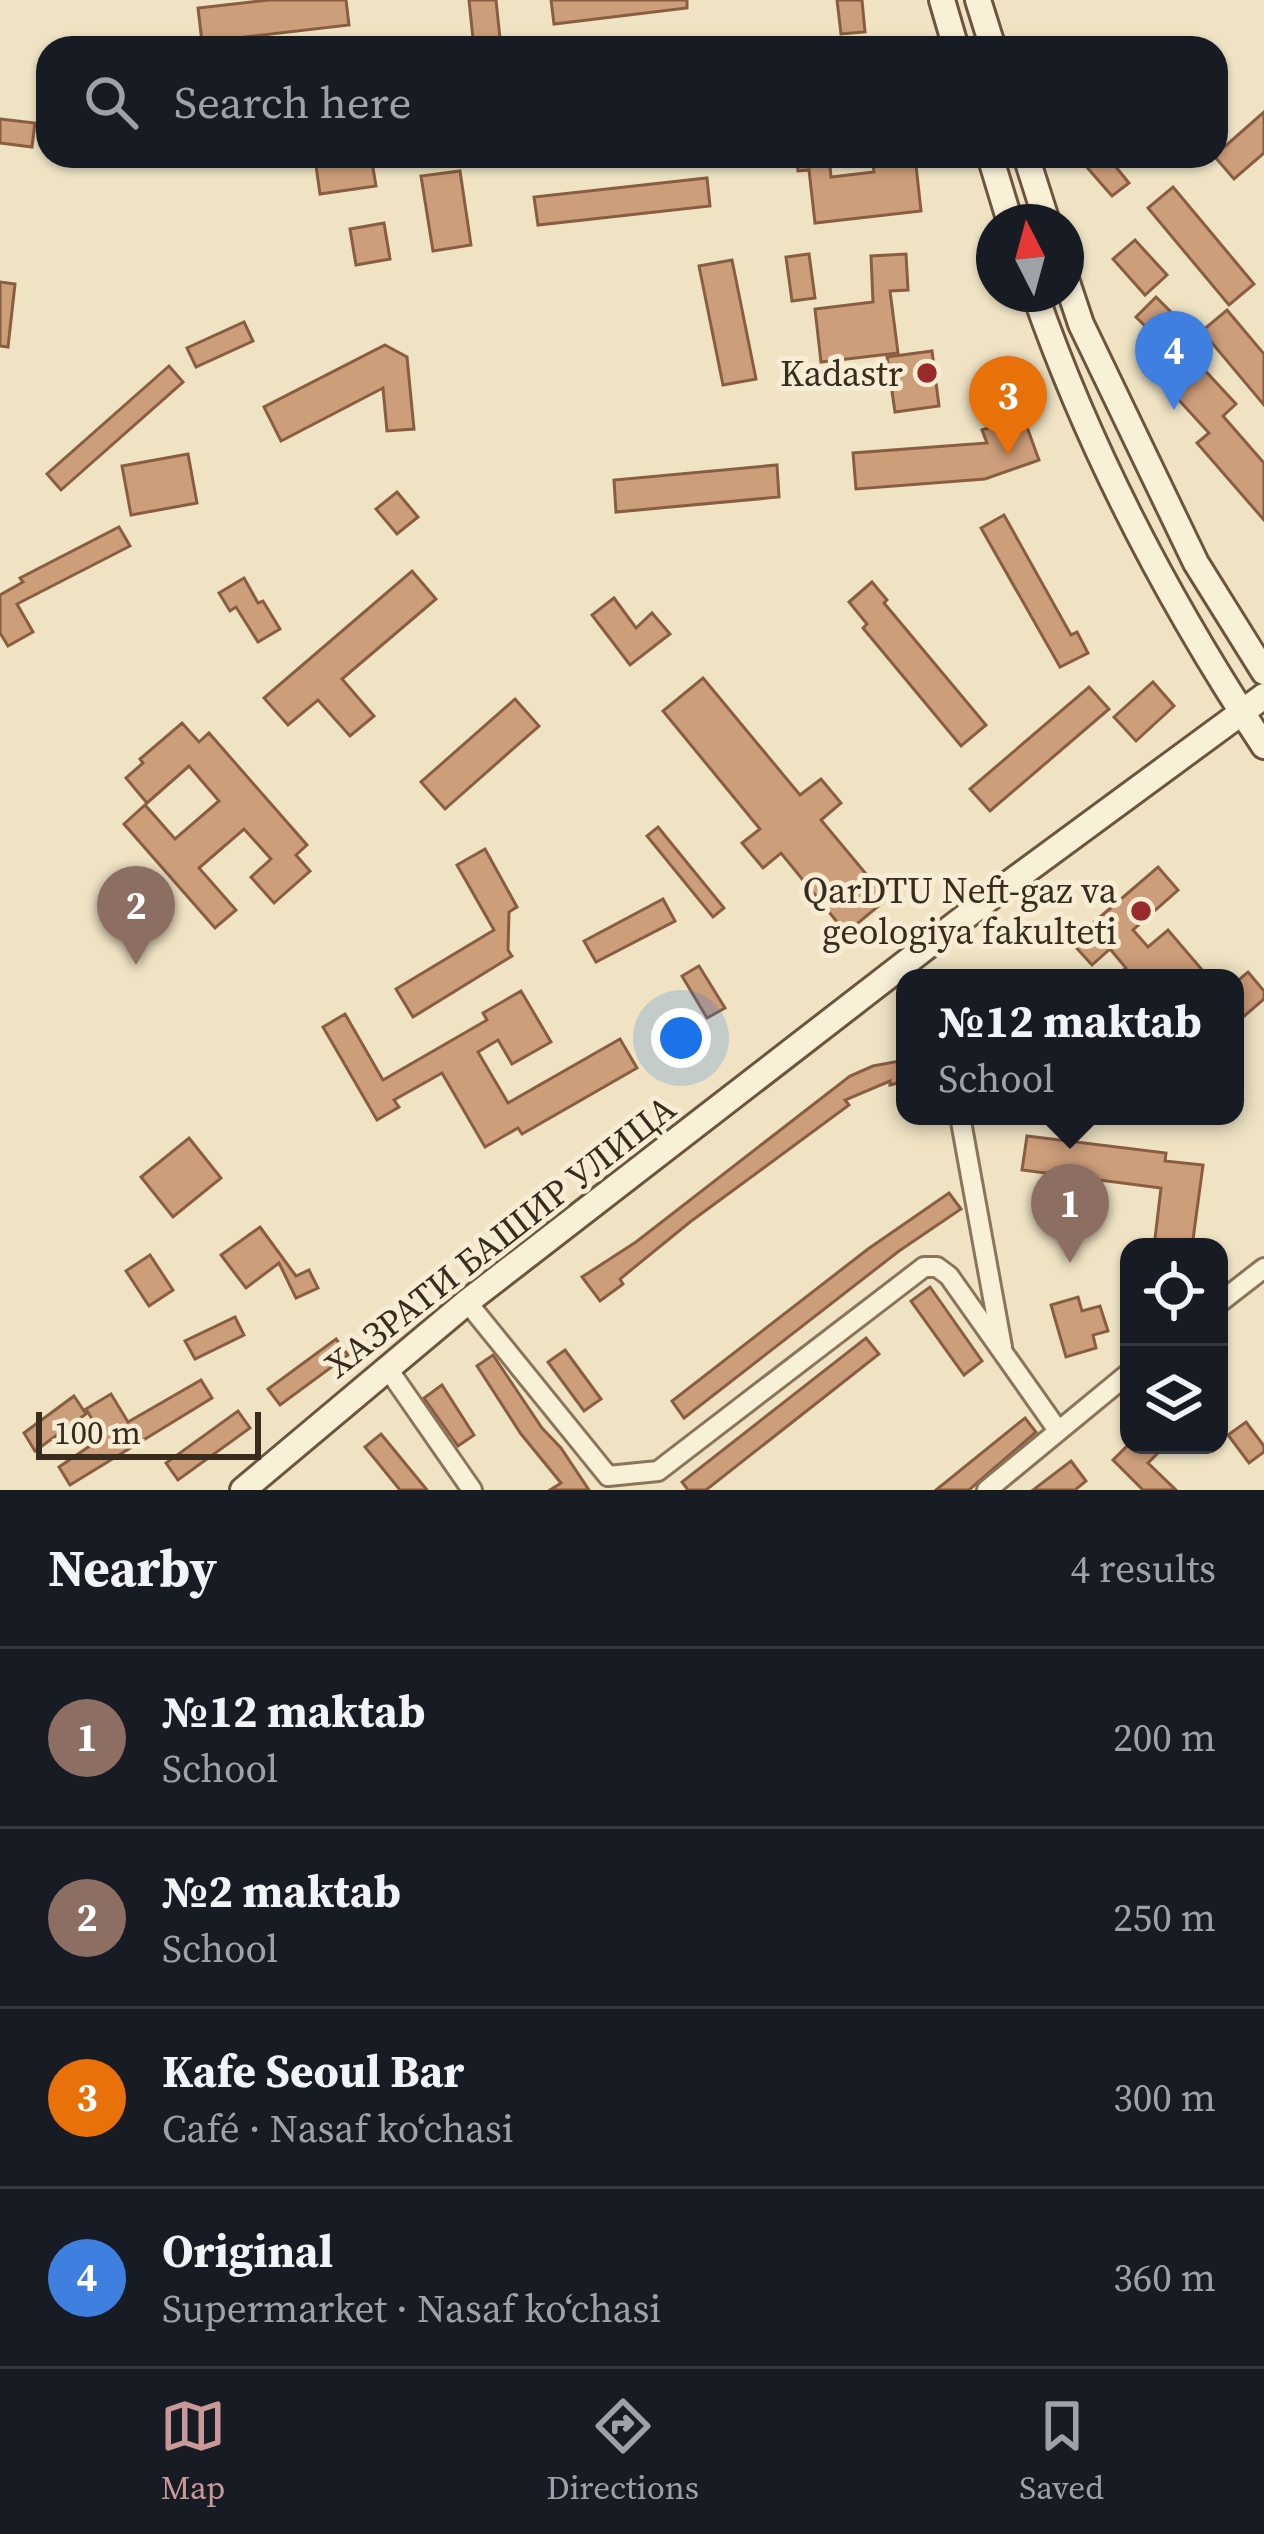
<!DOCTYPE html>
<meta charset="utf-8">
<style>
body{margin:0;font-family:"Source Serif 4",serif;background:#242831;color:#f1f3f6}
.controls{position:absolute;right:36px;bottom:36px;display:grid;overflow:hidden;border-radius:24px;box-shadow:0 3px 9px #0004}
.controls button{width:108px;height:108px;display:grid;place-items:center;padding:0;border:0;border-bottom:3px solid #363941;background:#171b24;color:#f1f3f6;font:60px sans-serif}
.compass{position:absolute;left:976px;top:204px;width:108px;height:108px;border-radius:50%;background:#171b24;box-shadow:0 3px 9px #0004;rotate:354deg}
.scale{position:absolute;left:36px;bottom:30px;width:225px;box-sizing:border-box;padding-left:12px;border:6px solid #392c1e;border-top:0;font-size:33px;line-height:42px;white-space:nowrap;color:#392c1e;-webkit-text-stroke:9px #f6edd4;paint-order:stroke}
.you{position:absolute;left:681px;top:1038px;width:42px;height:42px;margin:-30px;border:9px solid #fff;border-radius:50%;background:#1a73e8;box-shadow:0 0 0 18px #1a73e833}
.badge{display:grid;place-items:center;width:78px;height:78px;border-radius:50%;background:#c9999a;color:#fff;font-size:39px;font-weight:700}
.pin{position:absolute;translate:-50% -99px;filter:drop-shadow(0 3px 6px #0008)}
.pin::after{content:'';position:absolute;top:63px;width:42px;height:36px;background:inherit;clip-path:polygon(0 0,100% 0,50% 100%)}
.popup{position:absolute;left:896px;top:969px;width:348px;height:156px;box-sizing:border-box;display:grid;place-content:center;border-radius:24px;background:#171b24;filter:drop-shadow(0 3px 9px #0005);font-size:39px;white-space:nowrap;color:#9ea1a6}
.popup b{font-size:45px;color:#f1f3f6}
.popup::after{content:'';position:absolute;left:50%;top:100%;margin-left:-24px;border:24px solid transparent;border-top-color:#171b24}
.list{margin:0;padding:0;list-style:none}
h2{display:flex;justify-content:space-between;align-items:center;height:156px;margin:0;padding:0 48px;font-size:51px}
h2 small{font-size:39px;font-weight:400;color:#9ea1a6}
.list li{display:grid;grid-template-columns:78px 1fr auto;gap:36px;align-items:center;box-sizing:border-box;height:180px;padding:0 48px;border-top:3px solid #363941}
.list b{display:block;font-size:45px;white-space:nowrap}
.list p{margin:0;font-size:39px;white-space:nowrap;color:#9ea1a6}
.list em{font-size:39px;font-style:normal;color:#9ea1a6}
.icon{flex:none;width:66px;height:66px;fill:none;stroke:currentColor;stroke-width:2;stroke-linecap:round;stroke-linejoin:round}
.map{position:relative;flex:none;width:1264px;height:1490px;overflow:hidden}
.search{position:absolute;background:#171b24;box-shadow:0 3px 9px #0004;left:36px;right:36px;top:36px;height:132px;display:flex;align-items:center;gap:30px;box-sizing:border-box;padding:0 42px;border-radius:36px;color:#9ea1a6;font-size:45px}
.sheet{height:876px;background:#171b24}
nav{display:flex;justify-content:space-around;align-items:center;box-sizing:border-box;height:168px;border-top:3px solid #363941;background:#171b24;font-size:33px;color:#9ea1a6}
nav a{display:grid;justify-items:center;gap:6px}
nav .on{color:#c9999a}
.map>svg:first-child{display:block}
</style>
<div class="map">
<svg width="1264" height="1490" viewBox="0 0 1264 1490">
<rect width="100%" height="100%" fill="#efe3c4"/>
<g fill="#cd9e7a" stroke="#895e40" stroke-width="3">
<path d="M269,0H346L349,25L202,42L198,8Z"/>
<path d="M469,0H496L501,48H474Z"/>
<path d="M551,0H687V8L554,24Z"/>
<path d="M837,0H862L865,32L841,34Z"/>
<path d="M1264,112V153L1234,179L1214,156Z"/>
<path d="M0,119L35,123L32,147L0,143Z"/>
<path d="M334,156H371L376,186L320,194L315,159Z"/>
<path d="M796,156H829L831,177L874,172L872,156H915L921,211L815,223L809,170L798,171Z"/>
<path d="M1077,156H1107L1129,183L1112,196Z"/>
<path d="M460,171L471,245L433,251L421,176Z"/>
<path d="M707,178L710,206L538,225L534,197Z"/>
<path d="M1173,187L1254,284L1229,305L1148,208Z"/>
<path d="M384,223L390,259L356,265L350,229Z"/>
<path d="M1135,240L1167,275L1145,295L1113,259Z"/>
<path d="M809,254L815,298L792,301L786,257Z"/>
<path d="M906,254L908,290L890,291L898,353L821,362L815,309L873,302L871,256Z"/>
<path d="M732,260L756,379L723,385L699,266Z"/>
<path d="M0,282L15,284L8,347L0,346Z"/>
<path d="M1156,297L1175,316L1155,336L1136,317Z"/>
<path d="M1227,310L1264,354V405L1202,331Z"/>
<path d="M244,322L253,341L196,367L187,348Z"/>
<path d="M385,345L407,357L414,429L387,431L383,388L281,441L264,407Z"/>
<path d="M1186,350L1236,404L1223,416L1264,463V520L1197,443L1209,433L1157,376Z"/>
<path d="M932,351L939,406L895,412L887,357Z"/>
<path d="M169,366L183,382L61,490L47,474Z"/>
<path d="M1023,416L1039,460L985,479L856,489L853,453L987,443L982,430Z"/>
<path d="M188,454L197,503L131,515L122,466Z"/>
<path d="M777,465L779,497L616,512L614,480Z"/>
<path d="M397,492L418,517L397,534L376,509Z"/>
<path d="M1004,515L1071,635L1077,632L1088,653L1060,667L981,528Z"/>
<path d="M119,527L130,546L17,604L33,632L8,646L0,633V595L23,582L20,578Z"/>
<path d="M412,571L436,599L342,679L374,716L350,736L318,700L288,725L264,698Z"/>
<path d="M244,578L258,603L263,601L280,629L258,642L236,607L230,611L219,593Z"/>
<path d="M872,582L887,600L884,603L986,725L961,746L863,628L867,624L849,602Z"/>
<path d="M614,598L636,628L652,613L670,634L630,665L592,615Z"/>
<path d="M703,678L800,795L821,779L841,803L821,820L887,899L846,933L781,853L763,868L742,843L760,829L663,711Z"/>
<path d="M1153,682L1174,706L1136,741L1114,717Z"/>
<path d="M1089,687L1109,709L990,811L970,789Z"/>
<path d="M515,699L539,726L445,809L421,782Z"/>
<path d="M182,723L199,742L209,733L307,845L296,855L310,871L274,903L251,877L271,859L244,829L199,868L236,910L215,928L124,824L145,805L175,839L219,801L189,766L147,803L126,778L143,763L140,759Z"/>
<path d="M658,827L724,908L713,917L647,836Z"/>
<path d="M485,849L517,907L509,912L508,950L512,956L413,1017L396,989L494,930L457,865Z"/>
<path d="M1158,867L1178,890L1133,930L1148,947L1168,930L1204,972L1197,978H1114L1126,968L1110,949L1092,965L1071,942Z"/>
<path d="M663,899L675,921L596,962L584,941Z"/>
<path d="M699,966L725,1008L707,1018L682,976Z"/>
<path d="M1248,972L1264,991V999L1235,1024V983Z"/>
<path d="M521,991L551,1042L512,1064L498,1040L478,1052L508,1103L620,1039L637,1068L522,1134L518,1128L485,1147L442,1073L394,1100L399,1107L377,1120L323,1027L345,1014L383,1080L487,1020L483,1013Z"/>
<path d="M905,1060V1081L890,1085V1081L845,1100L849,1105L690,1222L620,1279L623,1284L600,1301L582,1277L636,1242L850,1076L873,1066Z"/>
<path d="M1027,1136L1166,1153L1165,1161L1203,1165L1192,1247H1154L1161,1188L1022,1170Z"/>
<path d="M189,1138L221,1178L173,1217L141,1177Z"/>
<path d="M949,1193L961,1209L899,1251L684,1418L672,1401L868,1249Z"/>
<path d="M260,1227L296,1276L309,1270L318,1288L296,1298L279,1263L246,1288L221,1255Z"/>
<path d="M150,1255L173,1290L149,1306L126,1271Z"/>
<path d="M930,1287L982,1361L964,1375L911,1301Z"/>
<path d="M1078,1297L1082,1311L1100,1306L1108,1331L1093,1335L1096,1348L1066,1357L1051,1305Z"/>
<path d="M235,1317L244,1335L195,1359L185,1341Z"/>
<path d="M866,1338L879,1354L706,1490H688L682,1482Z"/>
<path d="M336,1339L348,1355L280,1405L268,1389Z"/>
<path d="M565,1350L601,1399L584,1411L548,1362Z"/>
<path d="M493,1355L542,1428L561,1448L589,1490H550L561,1483L521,1434L477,1366Z"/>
<path d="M201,1380L212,1398L70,1485L59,1467L103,1437L86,1409L111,1394L128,1422Z"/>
<path d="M442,1385L474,1435L458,1446L424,1398Z"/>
<path d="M74,1396L86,1414L35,1451L24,1433Z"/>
<path d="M238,1411L250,1428L178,1480L166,1463Z"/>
<path d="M1025,1418L1036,1432L969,1490H936Z"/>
<path d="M1246,1422L1264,1446V1452L1249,1463L1228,1435Z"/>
<path d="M381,1434L427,1490H400L365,1447Z"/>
<path d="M1128,1445H1166L1148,1463L1176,1490H1143L1113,1460Z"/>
<path d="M1071,1461L1086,1481L1075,1490H1033Z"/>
</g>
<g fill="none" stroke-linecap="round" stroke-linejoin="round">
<g stroke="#8a745a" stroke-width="24">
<g id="street">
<path d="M960,1116L1002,1347"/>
<path d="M467,1302L608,1476L658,1471L924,1267H937L949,1276L1057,1429"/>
<path d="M1219,1303L1264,1268"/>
<path d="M388,1369L472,1490"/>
<path d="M987,1490L1129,1373"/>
</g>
</g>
<g stroke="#6b553d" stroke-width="30">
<g id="secondary">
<path d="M942,0L956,48"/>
<path d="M978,0L993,48"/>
<path d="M990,156L1010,222"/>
<path d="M1026,156L1047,222"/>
<path d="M1066,279L1081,324L1196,563L1264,672"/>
<path d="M1035,294C1090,452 1172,607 1264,746"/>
<path d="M243,1490L467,1302L996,893L1264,696"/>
</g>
</g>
<use href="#street" stroke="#f9f0d8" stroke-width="18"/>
<use href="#secondary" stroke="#f9f0d8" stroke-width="24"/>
</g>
<g fill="#992b2a" stroke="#f6edd4" stroke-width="4.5">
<circle cx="927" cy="373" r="12"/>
<circle cx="1141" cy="911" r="12"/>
</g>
<g text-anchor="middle" stroke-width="10" stroke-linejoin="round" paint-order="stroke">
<g font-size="36" fill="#392c1e" stroke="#f6edd4" text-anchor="end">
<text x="903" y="386">Kadastr</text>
<text x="1117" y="903">QarDTU Neft-gaz va<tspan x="1117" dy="41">geologiya fakulteti</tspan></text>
</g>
<g font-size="36" fill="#392c1e" stroke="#f6edd4">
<text transform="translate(500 1236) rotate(-38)" y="13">ХАЗРАТИ БАШИР УЛИЦА</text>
</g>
</g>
</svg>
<div class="controls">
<button><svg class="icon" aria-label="locate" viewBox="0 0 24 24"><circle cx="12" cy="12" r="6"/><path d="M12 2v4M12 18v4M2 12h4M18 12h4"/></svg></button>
<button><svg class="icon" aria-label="layers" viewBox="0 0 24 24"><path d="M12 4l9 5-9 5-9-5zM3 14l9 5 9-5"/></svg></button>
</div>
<svg class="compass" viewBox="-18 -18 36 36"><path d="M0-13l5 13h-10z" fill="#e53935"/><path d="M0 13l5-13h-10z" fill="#9ea1a6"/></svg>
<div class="scale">100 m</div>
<div class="you"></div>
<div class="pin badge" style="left:1070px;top:1263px;background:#8d6e63">1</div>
<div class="popup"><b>№12 maktab</b>School</div>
<div class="pin badge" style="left:136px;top:965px;background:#8d6e63">2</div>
<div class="pin badge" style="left:1008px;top:455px;background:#e8710a">3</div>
<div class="pin badge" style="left:1174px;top:410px;background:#3f7fe0">4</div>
<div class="search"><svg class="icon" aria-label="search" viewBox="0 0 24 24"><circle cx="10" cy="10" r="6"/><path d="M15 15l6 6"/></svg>Search here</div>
</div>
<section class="sheet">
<h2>Nearby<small>4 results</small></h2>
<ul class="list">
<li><span class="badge" style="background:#8d6e63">1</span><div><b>№12 maktab</b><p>School</p></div><em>200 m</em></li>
<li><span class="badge" style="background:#8d6e63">2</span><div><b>№2 maktab</b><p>School</p></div><em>250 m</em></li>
<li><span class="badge" style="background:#e8710a">3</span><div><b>Kafe Seoul Bar</b><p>Café · Nasaf ko‘chasi</p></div><em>300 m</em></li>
<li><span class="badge" style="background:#3f7fe0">4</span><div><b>Original</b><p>Supermarket · Nasaf ko‘chasi</p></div><em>360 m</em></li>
</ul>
</section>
<nav>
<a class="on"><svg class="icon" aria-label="map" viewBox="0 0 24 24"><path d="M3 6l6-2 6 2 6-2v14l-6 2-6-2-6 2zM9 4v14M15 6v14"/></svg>Map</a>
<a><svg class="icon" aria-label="directions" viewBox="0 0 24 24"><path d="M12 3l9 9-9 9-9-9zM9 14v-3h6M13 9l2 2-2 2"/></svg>Directions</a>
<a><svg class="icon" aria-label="saved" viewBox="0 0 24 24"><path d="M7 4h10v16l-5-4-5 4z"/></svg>Saved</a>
</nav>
